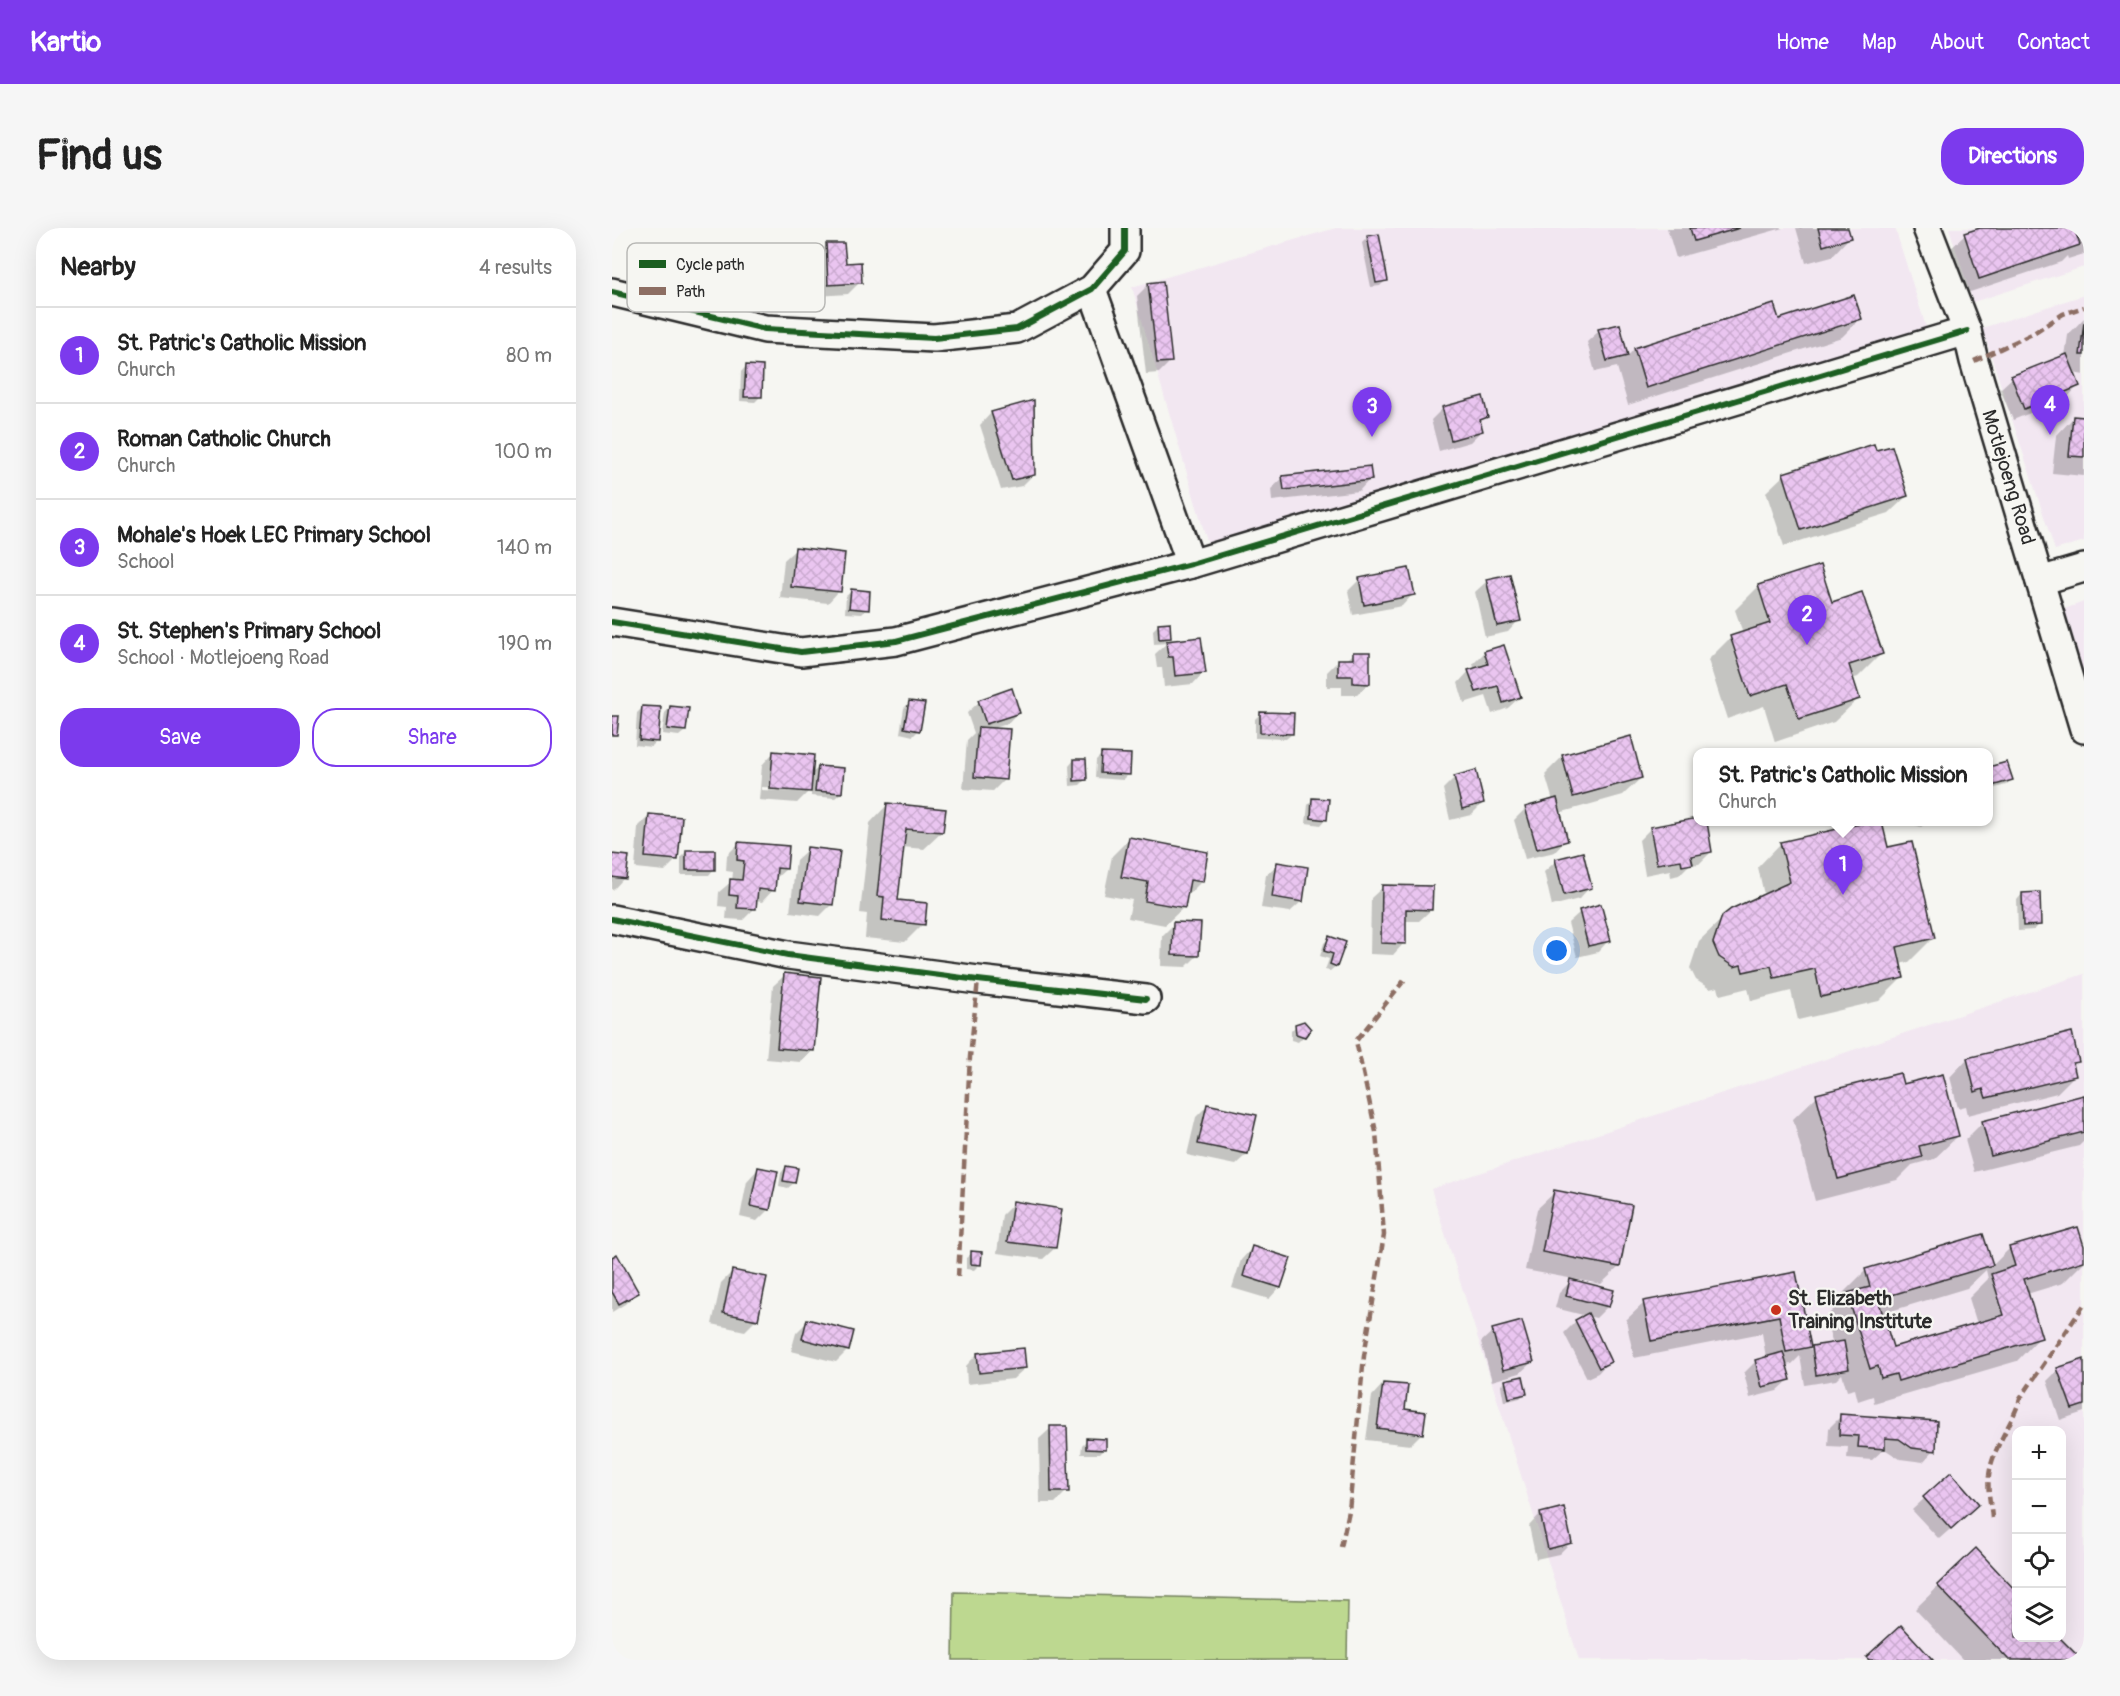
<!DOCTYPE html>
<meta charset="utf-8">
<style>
body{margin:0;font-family:Pangolin,sans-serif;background:#f6f6f6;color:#222}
.controls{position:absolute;right:18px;bottom:18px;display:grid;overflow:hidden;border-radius:12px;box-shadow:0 6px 24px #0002}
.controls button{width:54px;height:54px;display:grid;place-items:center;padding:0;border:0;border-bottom:2px solid #e0e0e0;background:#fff;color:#222;font:30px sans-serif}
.you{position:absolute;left:945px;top:723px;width:21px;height:21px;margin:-15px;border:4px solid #fff;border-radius:50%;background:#1a73e8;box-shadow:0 0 0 9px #1a73e833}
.badge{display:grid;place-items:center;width:39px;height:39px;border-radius:50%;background:#7c3aed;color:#fff;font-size:20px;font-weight:700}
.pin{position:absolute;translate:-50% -50px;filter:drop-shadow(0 2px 3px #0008)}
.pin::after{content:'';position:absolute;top:32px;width:21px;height:18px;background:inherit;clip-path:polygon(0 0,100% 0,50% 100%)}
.popup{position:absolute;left:1081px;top:520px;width:300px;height:78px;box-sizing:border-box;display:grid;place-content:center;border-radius:12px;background:#fff;filter:drop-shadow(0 2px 4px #0005);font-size:20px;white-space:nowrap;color:#767676}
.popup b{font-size:22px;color:#222}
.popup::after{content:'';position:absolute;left:50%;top:100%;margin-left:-12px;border:12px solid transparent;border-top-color:#fff}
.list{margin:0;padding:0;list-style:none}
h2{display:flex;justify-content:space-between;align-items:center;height:78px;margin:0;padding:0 24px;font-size:26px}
h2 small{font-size:20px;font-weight:400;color:#767676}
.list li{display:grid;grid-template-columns:39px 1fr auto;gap:18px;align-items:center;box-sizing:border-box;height:96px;padding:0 24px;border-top:2px solid #e0e0e0}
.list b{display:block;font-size:22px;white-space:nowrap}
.list p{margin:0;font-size:20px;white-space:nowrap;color:#767676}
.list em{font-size:20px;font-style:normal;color:#767676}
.actions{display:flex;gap:12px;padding:18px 24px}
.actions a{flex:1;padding:14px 0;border:2px solid #7c3aed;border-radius:24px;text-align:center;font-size:21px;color:#7c3aed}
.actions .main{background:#7c3aed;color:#fff}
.icon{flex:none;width:33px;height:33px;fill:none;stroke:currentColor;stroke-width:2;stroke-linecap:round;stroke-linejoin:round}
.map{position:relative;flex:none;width:1472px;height:1432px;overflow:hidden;border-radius:24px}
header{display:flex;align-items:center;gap:36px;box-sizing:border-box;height:84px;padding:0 30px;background:#7c3aed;color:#fff}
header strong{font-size:28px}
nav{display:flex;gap:33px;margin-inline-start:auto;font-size:21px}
.intro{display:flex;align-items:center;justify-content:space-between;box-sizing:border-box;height:144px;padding:0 36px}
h1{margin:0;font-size:42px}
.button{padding:15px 27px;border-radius:24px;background:#7c3aed;color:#fff;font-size:21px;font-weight:700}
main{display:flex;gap:36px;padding:0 36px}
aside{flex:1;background:#fff;border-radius:24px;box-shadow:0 6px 24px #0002}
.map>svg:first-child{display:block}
</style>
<header>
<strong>Kartio</strong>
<nav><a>Home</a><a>Map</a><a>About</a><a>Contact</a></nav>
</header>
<div class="intro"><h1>Find us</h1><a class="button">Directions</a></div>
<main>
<aside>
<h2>Nearby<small>4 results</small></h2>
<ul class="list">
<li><span class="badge">1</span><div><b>St. Patric's Catholic Mission</b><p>Church</p></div><em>80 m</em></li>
<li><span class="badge">2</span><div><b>Roman Catholic Church</b><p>Church</p></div><em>100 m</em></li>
<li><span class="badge">3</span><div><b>Mohale's Hoek LEC Primary School</b><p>School</p></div><em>140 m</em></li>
<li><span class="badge">4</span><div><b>St. Stephen's Primary School</b><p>School · Motlejoeng Road</p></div><em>190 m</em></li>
</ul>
<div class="actions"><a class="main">Save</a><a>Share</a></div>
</aside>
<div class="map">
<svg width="1472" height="1432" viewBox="0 0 1472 1432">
<defs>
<pattern id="building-cross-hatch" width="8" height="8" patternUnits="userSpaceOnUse" patternTransform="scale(1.5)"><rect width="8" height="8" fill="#eac5f0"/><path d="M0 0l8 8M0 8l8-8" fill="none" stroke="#c9a9ce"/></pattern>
</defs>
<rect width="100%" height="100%" fill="#f6f6f2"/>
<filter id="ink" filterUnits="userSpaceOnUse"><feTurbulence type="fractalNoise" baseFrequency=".0167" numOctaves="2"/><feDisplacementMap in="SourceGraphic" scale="12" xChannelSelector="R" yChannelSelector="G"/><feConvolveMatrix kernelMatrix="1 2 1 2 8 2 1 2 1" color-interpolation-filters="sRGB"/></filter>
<g filter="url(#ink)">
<g fill="#f2e7f1" fill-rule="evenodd">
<path d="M724,0H1283L1314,99L597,320L520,59Z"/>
<path d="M1337,0H1472V39L1361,74Z"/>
<path d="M1472,67V313L1443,322L1370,100Z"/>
<path d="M1472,374V447L1452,381Z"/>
<path d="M1472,746V1432H967L819,961ZM1404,1202H1450V1410H1404Z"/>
</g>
<path fill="#bdd890" stroke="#74825e" stroke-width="1.5" d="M342,1364L736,1373L735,1432H341Z"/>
<g fill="#0003" fill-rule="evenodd">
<path d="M1055,0H1171L1064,30Z"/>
<path d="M1184,0H1235L1237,10L1220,28L1194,35Z"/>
<path d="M1373,0H1472V26L1456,31L1455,28L1449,34L1349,67L1335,24L1353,7Z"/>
<path d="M756,9L774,52L768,58L759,59L750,15Z"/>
<path d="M215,17L248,54L236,66L205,68L203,29Z"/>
<path d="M537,56L559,133L547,145L534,146L525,68Z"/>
<path d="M1161,78L1166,93L1248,91L1230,109L1016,177L1005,139L983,144L975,114L987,103L1007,97L1015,129L1022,121Z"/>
<path d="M1472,90V147L1461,145L1466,158L1455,170L1401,192L1388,161L1400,150L1453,128L1456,107Z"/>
<path d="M134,138L148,169L143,174L128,173L129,144Z"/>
<path d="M421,174L422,246L410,258L389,262L368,197L379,185Z"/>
<path d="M831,180L874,188L867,195L870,202L858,214L827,223L819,192Z"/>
<path d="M1461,190L1472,191V248L1440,245L1444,208Z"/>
<path d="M1172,247L1295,268L1277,285L1172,318L1154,264Z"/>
<path d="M671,250L758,251L747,263L660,273L659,261Z"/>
<path d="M184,321L227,363L216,375L168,370L172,332Z"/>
<path d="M747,352L801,366L790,378L741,387L736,363Z"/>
<path d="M875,353L907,392L896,404L873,409L863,364Z"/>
<path d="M1147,358L1219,376L1269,426L1246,449L1240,451L1246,471L1222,494L1163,514L1152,478L1115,491L1096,432L1119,409L1131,405L1123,382Z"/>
<path d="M240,363L255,381L250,386L233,385L234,368Z"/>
<path d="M547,396L557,410L552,415L588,411L592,444L581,456L552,459L550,440H545L543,426L555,415L542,416L541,402Z"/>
<path d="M873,424L908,469L896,480L880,486L874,468L852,475L846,455L857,443L863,442L861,436Z"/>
<path d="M741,426L757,455L745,467H730V459H715V444L726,433H734Z"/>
<path d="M298,474L306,503L301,508L288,505L292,480Z"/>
<path d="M367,474L406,484L395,496L379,501L393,551L381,563L351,561L355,512L362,505L355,485Z"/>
<path d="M31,479L45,513L39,519L23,517L25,485Z"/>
<path d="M58,479L73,503L67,508L50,506L53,485Z"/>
<path d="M649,485L680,506L674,511L643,510V491Z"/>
<path d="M161,525L198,547L206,540L229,565L223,570L199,568V561L185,575L147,572L150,537ZM150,559L189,561V564L150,562Z"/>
<path d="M490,526L517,546L511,552L483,550L484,532Z"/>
<path d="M951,528L1029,550L1011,567L947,585L954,612L943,624L913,631L902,592L914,580L941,573L933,546Z"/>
<path d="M462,532L473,552L468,557L458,558L457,538Z"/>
<path d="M1376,541L1399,552L1394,557L1376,562Z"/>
<path d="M843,549L871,575L859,587L838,592L831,561Z"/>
<path d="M701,571L714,591L709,597L694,595L696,577Z"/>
<path d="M275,577L330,604L312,621L290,619L285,673L311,696L293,714L253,710L255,686L248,685L258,595Z"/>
<path d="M38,587L65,631L53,643L23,640L26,599Z"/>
<path d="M1086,594H1093L1099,624L1087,636L1077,637L1067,647L1059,649L1058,642L1033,647L1027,612L1038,601Z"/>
<path d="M1263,594H1268L1275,621L1321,710L1297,734L1287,736L1291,749L1267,773L1186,792L1179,763L1139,773L1136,760L1108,767L1106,759L1098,761L1084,752L1078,740L1087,713L1112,689L1152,667L1146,639L1169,615Z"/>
<path d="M1302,594H1315L1309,599L1303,597Z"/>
<path d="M517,611L589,654L573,670L571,680L553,697L516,690L520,672L492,667L500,628Z"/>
<path d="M127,615L174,641L162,652L161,662L150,674L143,673L142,681L131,692L114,691L115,679L106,678L107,664L120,653L121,644L114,643L115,627Z"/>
<path d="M196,621L220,676L208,688L178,684L184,632Z"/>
<path d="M75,623L102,641L97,647H69V629Z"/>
<path d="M0,627L12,650L1,662H0Z"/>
<path d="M944,633L978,659L967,671L940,678L932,644Z"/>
<path d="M666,636L690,673L678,684L649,680L654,647Z"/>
<path d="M771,659L819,682L807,693H793L792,715L781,727L758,726L759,670Z"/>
<path d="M1410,666L1427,697L1422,702L1406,703L1405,672Z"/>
<path d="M968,684L997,712L986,724L965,729L956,695Z"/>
<path d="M562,696L586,727L574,739L549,738L550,708Z"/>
<path d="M718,710L724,738L718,743L713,742L717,731L708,728L712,715Z"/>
<path d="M173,747L200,823L188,834L154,831L161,758Z"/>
<path d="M684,798L692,808L686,814L679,812V803Z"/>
<path d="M1355,831L1466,833L1461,838L1463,847L1445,865L1356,887L1354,878L1346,880L1338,849Z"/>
<path d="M1290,858L1346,908L1322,931L1300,937L1285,952L1203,973L1181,891L1205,868Z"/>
<path d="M1472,868V913L1467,918L1362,944L1353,912L1371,894Z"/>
<path d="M596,877L635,926L623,937L575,927L584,889Z"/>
<path d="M174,939L182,955L176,960L167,958L169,945Z"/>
<path d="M146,941L157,981L145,993L128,989L135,953Z"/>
<path d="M943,964L1007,1039L989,1056L913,1042L925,981Z"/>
<path d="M402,975L443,1020L431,1031L385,1025L390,987Z"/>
<path d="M1370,1008L1379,1039L1398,1020L1472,1023V1034L1451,1055L1415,1066L1428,1109L1405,1133L1262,1175L1261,1168L1246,1173L1243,1161L1235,1163L1230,1146L1224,1152L1193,1157L1188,1128L1180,1136L1173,1137L1177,1152L1165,1163L1138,1170L1132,1145L1144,1133L1154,1130L1150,1105L1022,1130L1014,1092L1032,1075L1183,1046L1198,1122L1200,1120L1221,1116L1213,1090L1232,1071L1230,1066L1254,1042ZM1374,1042L1376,1051L1357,1070L1365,1096L1280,1121L1269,1086L1355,1060Z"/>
<path d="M640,1020L668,1059L657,1071L620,1060L629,1032Z"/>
<path d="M360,1025L368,1036L362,1042L354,1041V1030Z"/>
<path d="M0,1031L25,1065L13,1076L0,1084Z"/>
<path d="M121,1043L145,1091L133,1103L100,1096L109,1055Z"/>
<path d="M959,1053L996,1078L984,1090L975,1088L997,1133L986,1145L975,1150L952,1105L964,1093L975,1088L943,1080L947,1065Z"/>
<path d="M196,1093L236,1122L224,1134L179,1123L184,1105Z"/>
<path d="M881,1103L920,1134L908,1145L880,1153L869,1114Z"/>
<path d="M365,1126L413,1140L401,1151L355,1156L354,1138Z"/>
<path d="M1472,1133V1184L1448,1192L1435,1153L1446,1142Z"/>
<path d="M894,1153L913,1165L908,1170L892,1174L889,1158Z"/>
<path d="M771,1156L810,1205L798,1217L754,1212L760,1168Z"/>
<path d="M1229,1188L1322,1222L1311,1234L1288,1231L1274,1222H1271L1260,1232L1235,1230L1236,1219L1216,1218L1217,1200Z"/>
<path d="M439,1200L455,1263L443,1275H428L427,1211Z"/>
<path d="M475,1212L492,1221L487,1226H469L470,1217Z"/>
<path d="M1339,1246L1353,1288L1327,1311L1300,1282Z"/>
<path d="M928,1286L959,1314L947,1326L924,1331L917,1298Z"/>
<path d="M1364,1322L1404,1365V1410H1446L1468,1432H1351L1303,1381Z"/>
</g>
<g fill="url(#building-cross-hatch)" stroke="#2b2b2b" stroke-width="1.5">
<path d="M1078,0H1128L1082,13Z"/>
<path d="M1206,0H1236L1239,10L1211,18Z"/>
<path d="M1368,0H1462L1468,17L1367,51L1352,5Z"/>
<path d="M767,6L776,53L764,55L755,8Z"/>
<path d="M214,15H232L234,35L249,34L250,55L216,57Z"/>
<path d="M551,53L560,134L545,135L536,55Z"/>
<path d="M1242,67L1250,91L1034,160L1022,120L1162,76L1167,91Z"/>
<path d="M1472,94V127H1468Z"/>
<path d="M1008,96L1016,128L995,133L986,101Z"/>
<path d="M1455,126L1468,158L1412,181L1399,148Z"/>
<path d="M134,137L151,138L150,169H132Z"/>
<path d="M871,168L876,189L868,192L871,203L839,212L830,179Z"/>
<path d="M422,172L423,247L400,252L379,184Z"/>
<path d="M1461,188L1472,189V229L1457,228Z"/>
<path d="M1262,216L1264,222L1280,218L1296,268L1189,302L1171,245Z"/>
<path d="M758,238L760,252L672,262L670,248Z"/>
<path d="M183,319L233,325L229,364L179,359Z"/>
<path d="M1208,337L1220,374L1250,364L1271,426L1237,437L1248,471L1187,491L1175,456L1138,468L1118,408L1158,395L1146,357Z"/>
<path d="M797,340L803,367L752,377L747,350Z"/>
<path d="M898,346L909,393L885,398L874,351Z"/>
<path d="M239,361L258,363L257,382L237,380Z"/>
<path d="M558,394L559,410L547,411L546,395Z"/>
<path d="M589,409L594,445L563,448L561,429H556L554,413Z"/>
<path d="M892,417L909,469L891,475L886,458L864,464L856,442L876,436L872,423Z"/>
<path d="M741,424H758V456L741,455V448H726V431H741Z"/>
<path d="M400,460L408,485L374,496L366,472Z"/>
<path d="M297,473L313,475L308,503L292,500Z"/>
<path d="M30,478L49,479L46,514L27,512Z"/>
<path d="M58,478L77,480L74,503L55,501Z"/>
<path d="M648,484L682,485L681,506L648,505Z"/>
<path d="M0,488H7L5,507H0Z"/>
<path d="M366,499L398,501L394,552L362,549Z"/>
<path d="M1019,508L1030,550L961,569L950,527Z"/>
<path d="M161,523L202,527L199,564L158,561Z"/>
<path d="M489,525L519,526L518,547L488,545Z"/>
<path d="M462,531H474L475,552L462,553Z"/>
<path d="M1395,534L1401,552L1376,559V539Z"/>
<path d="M206,538L232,540L230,565L203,563Z"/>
<path d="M864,542L872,575L850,581L842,548Z"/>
<path d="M700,570L717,571L715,592L699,590Z"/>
<path d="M945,570L956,613L925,621L913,579Z"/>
<path d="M275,575L334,581L331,604L294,601L286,672L315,675L313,697L270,692L272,669L265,668Z"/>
<path d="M37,586L70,589L66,632L33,629Z"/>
<path d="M1086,590V594H1095L1100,624L1079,628L1081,636L1070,638L1069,632L1045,636L1038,599Z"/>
<path d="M1256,594H1270L1276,619L1300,614L1323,710L1285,719L1292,750L1209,769L1203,741L1162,750L1159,738L1131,744L1129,737L1122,739L1107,729L1101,715L1110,688L1119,681L1178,654L1168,614Z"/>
<path d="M517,609L596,624L591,654L578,652L573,680L533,673L536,654L509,649Z"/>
<path d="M126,614L177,618L175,641L165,640L163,663L146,661L144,681L125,680L126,668L117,667L118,651L130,652L132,633L125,632Z"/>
<path d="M195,619L228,623L221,677L188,673Z"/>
<rect x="74" y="622" width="29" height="20"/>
<path d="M971,624L980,660L952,667L943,631Z"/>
<path d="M0,626L17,628L14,651L0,649Z"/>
<path d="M665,634L696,639L691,674L660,669Z"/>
<path d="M770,657L821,658L820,682L794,681V716L769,715Z"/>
<path d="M1428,664L1429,697L1411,698L1410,665Z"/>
<path d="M989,676L999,713L976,718L967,682Z"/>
<path d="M561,694L589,695L587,728L560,727Z"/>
<path d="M717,708L734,714L725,739L718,736L721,726L712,723Z"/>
<path d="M172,745L209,749L202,823L165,820Z"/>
<path d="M692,793L699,801L693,809L684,806L683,796Z"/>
<path d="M1460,804L1467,834L1461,835L1464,848L1374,870L1371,861L1363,864L1355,830Z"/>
<path d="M1288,845L1291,856L1331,846L1347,908L1307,918L1310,929L1226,951L1204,866Z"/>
<path d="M1472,867V904L1379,928L1370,893Z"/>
<path d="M595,876L645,887L636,926L586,916Z"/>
<path d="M174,938L186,940L183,955L171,953Z"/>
<path d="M146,939L166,943L158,982L138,978Z"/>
<path d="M942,962L1020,977L1008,1039L930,1024Z"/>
<path d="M401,973L450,981L444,1020L395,1014Z"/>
<path d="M1466,999L1472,1018V1033L1412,1051L1430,1110L1286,1153L1284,1146L1269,1150L1266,1138L1258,1141L1235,1065L1258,1059L1253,1041L1371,1006L1381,1037L1266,1071L1281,1119L1392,1087L1379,1046L1403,1038L1397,1019Z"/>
<path d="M640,1018L679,1030L669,1060L631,1048Z"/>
<path d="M359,1023L370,1024L369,1037L359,1036Z"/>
<path d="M5,1026L27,1065L7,1076L0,1064V1029Z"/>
<path d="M120,1042L155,1049L146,1092L111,1085Z"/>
<path d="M1184,1044L1199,1119L1174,1124L1167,1088L1039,1113L1031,1073Z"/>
<path d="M958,1051L1002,1062L997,1079L954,1068Z"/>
<path d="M976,1085L999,1134L987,1140L963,1092Z"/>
<path d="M195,1091L242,1103L237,1123L190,1111Z"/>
<path d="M910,1093L922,1134L891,1142L880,1101Z"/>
<path d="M1232,1113L1237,1141L1204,1147L1200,1118Z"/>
<path d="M412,1120L414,1140L367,1145L365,1125Z"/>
<path d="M1171,1124L1179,1152L1150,1159L1143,1132Z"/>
<path d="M1472,1131V1177L1460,1181L1445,1140Z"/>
<path d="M911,1148L915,1166L897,1170L893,1152Z"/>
<path d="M771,1155L796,1157L793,1181L814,1184L811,1206L765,1200Z"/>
<path d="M1228,1186L1325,1193L1324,1223L1300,1220L1287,1211L1273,1210V1221L1246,1219L1247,1208L1227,1207Z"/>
<path d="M438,1198H455L457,1264H439Z"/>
<path d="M474,1210L494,1211V1222L474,1221Z"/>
<path d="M1339,1244L1367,1276L1339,1301L1311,1269Z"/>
<path d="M952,1279L960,1315L936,1321L928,1285Z"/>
<path d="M1364,1320L1404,1363V1410H1448L1470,1432H1397L1325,1357Z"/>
<path d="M1289,1397L1321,1432H1257L1254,1429Z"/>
</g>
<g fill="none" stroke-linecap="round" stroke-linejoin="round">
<g stroke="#2b2b2b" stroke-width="32">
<g id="street">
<path d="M1315,0L1355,103L1362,133L1472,501"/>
<path d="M480,61L579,336"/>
<path d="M0,64L153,101L322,110L405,101L480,61L513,23V0"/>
<path d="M1428,353L1472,340"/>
<path d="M0,394L189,424L284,413L579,336L1355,103"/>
<path d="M0,691L176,727L366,752L534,771"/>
</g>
</g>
<use href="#street" stroke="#f6f6f2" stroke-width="27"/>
<g stroke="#8d6e63" stroke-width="4.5" stroke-dasharray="9 4.5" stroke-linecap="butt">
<path d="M1362,133L1420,106L1451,86L1472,79"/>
<path d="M346,1049L358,829L366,752"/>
<path d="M1380,1290C1379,1277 1375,1262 1377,1248C1380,1220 1400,1197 1408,1171L1472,1077"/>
<path d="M729,1319L737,1283L752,1128L772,1007L764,904L744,813L794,750"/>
</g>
<g stroke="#f6f6f2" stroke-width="10">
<g id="cycleway">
<path d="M0,64L153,101L322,110L405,101L480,61L513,23V0"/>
<path d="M0,394L189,424L284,413L579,336L1355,103"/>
<path d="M0,691L176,727L366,752L534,771"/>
</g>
</g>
<use href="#cycleway" stroke="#1b5e20" stroke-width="6"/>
</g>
</g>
<circle fill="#c8321e" stroke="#f6f6f2" stroke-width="2" cx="1164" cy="1082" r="6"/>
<g text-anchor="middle" stroke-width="4.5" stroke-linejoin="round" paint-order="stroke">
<g font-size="20" fill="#2b2b2b" stroke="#f6f6f2">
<text transform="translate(1397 249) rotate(73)" y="7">Motlejoeng Road</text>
</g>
<g font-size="20" font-weight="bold" fill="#2b2b2b" stroke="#f6f6f2" text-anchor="start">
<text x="1176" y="1077">St. Elizabeth<tspan x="1176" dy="23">Training Institute</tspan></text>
</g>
</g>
<rect x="15" y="15" width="198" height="69" rx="9" fill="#f6f6f2" stroke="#b9b9b6" stroke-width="1.5"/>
<rect x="27" y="32" width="27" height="8" fill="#1b5e20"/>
<rect x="27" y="59" width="27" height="8" fill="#8d6e63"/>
<g font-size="16" fill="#2b2b2b">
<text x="64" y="42">Cycle path</text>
<text x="64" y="69">Path</text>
</g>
</svg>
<div class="controls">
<button>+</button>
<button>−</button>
<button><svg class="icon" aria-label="locate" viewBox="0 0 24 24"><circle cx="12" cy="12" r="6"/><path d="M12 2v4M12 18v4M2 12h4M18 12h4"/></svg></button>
<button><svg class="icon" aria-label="layers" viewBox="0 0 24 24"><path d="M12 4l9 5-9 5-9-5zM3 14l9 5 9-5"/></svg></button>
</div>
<div class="you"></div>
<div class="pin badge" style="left:1231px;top:667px">1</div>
<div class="popup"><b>St. Patric's Catholic Mission</b>Church</div>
<div class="pin badge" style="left:1195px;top:417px">2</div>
<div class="pin badge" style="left:760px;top:209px">3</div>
<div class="pin badge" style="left:1438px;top:207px">4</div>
</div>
</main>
